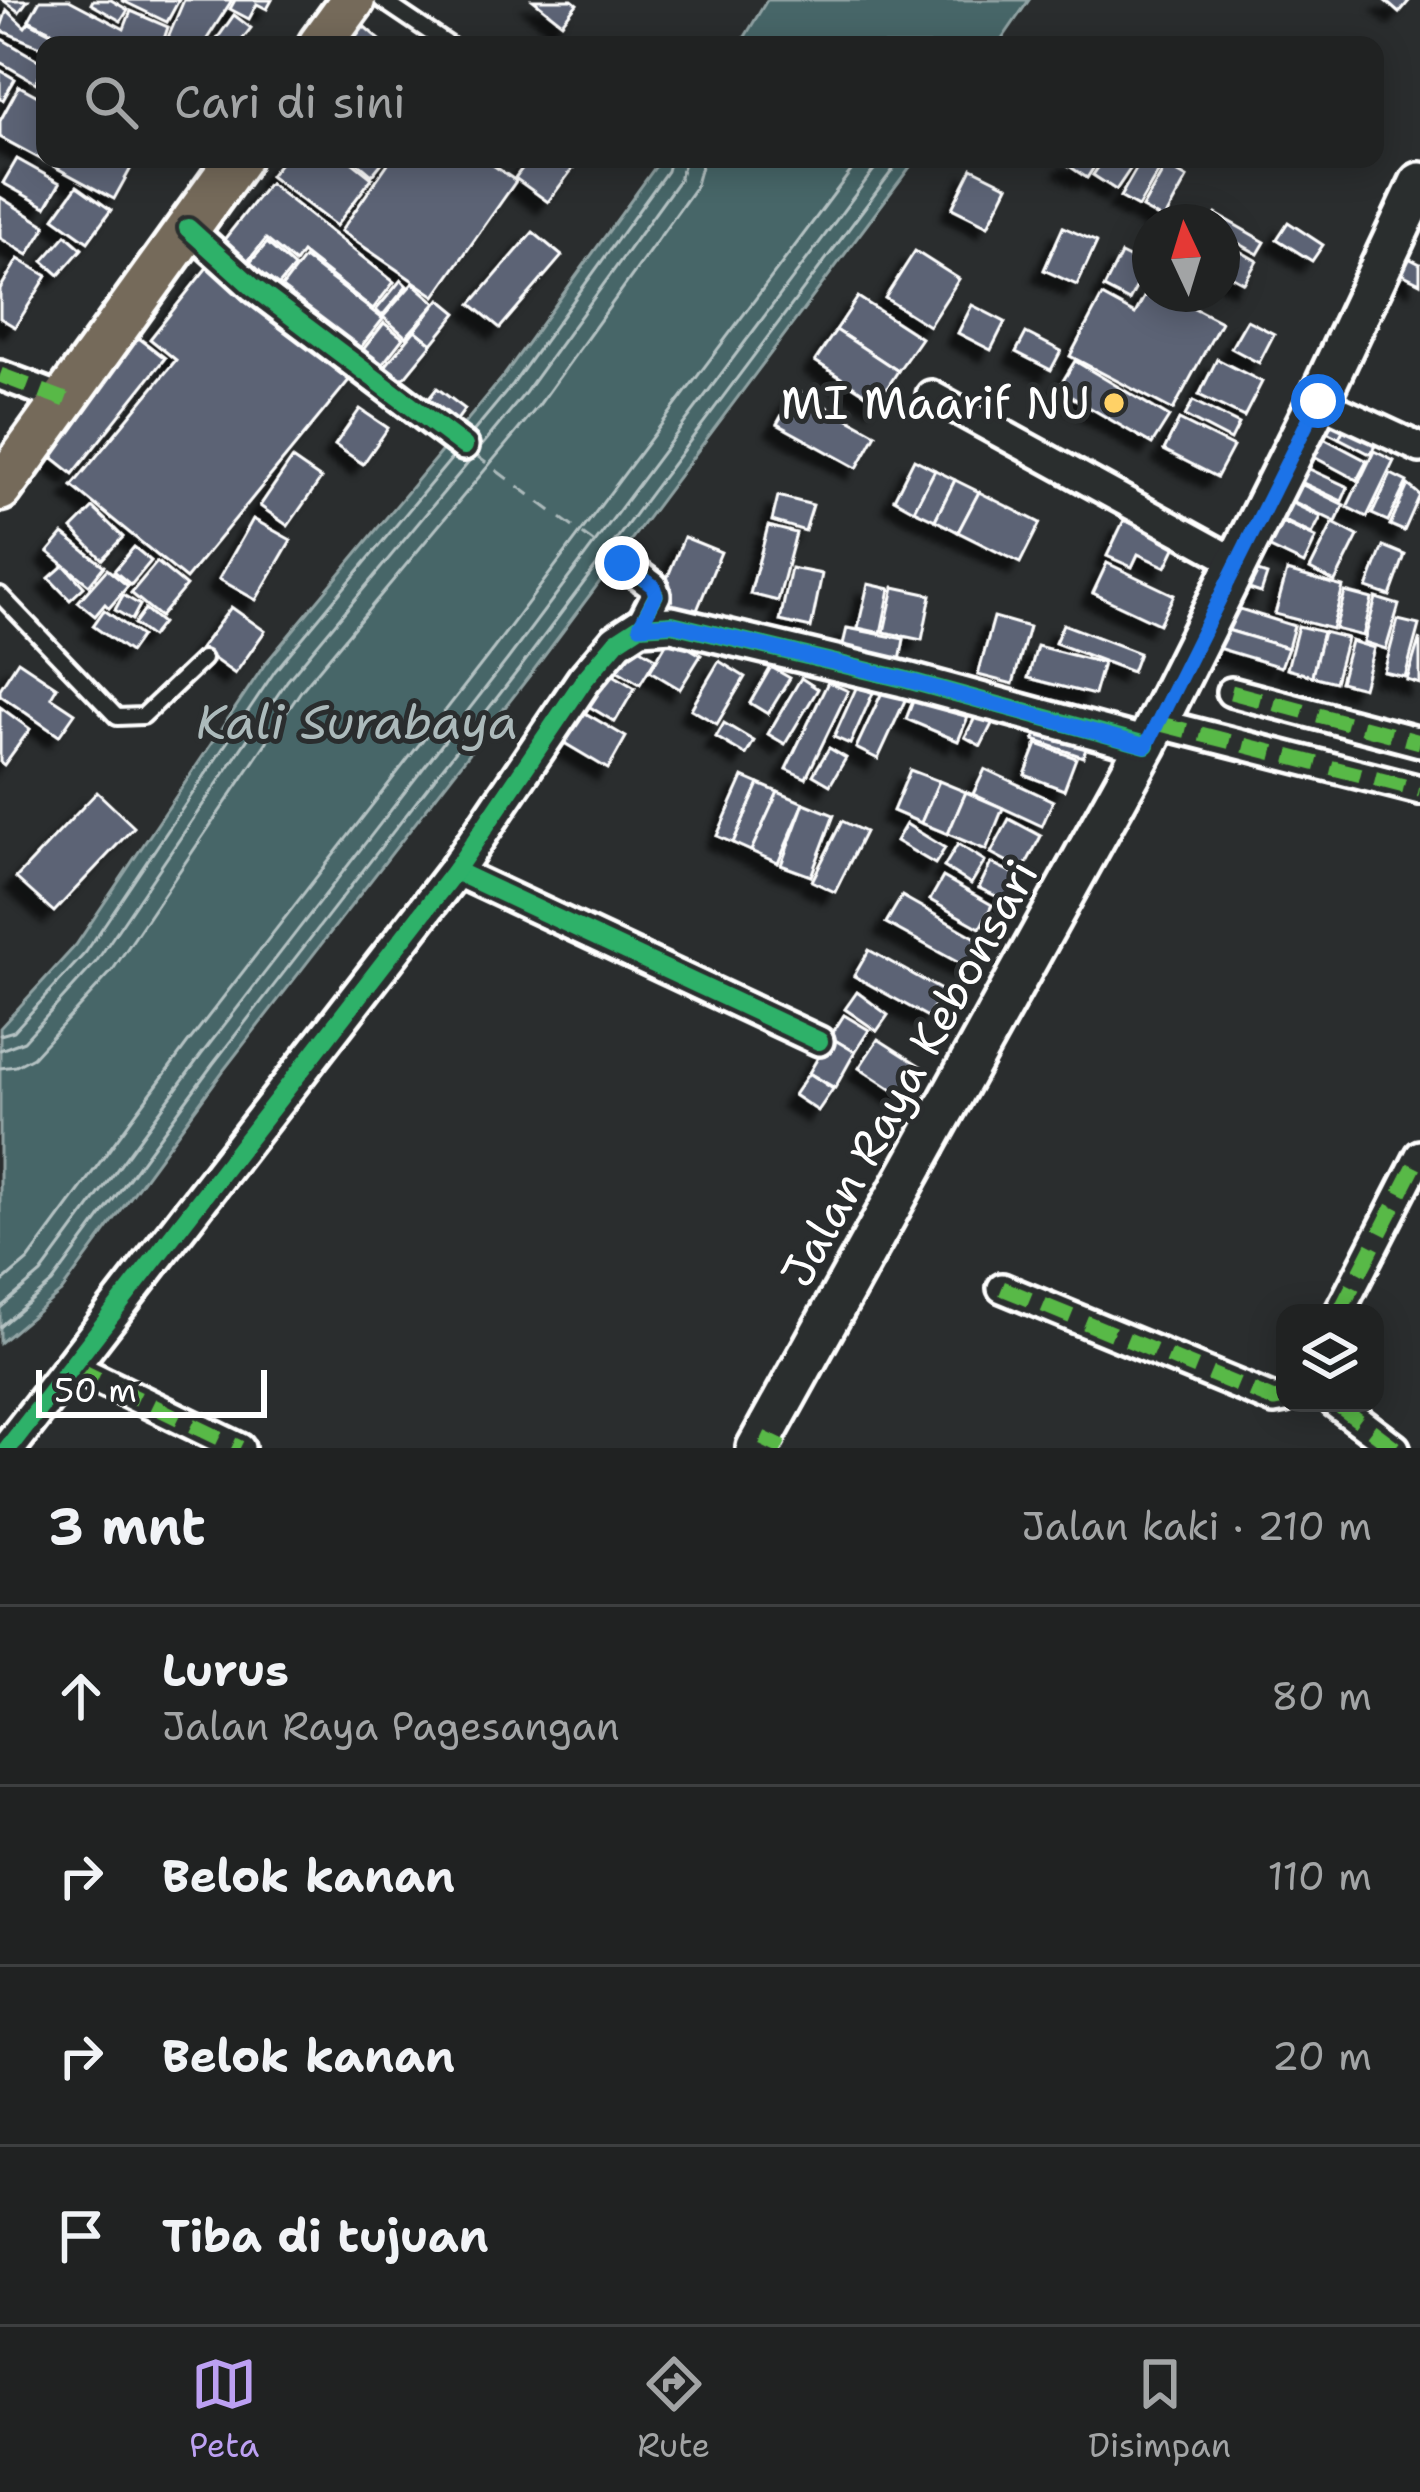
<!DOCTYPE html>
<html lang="id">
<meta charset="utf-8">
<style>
body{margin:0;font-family:"Shantell Sans",sans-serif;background:#282a2a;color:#f1f3f6}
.controls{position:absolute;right:36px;bottom:36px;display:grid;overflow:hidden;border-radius:24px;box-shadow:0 6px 30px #0003}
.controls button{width:108px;height:108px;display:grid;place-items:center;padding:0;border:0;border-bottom:3px solid #3d3f40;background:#202222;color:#f1f3f6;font:60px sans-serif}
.compass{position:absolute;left:1132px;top:204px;width:108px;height:108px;border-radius:50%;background:#202222;box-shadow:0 6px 30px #0003;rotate:356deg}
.scale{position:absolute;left:36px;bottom:30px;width:231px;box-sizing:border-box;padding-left:12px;border:6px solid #fff;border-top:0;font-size:33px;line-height:42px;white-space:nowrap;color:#fff;-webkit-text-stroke:9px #2a2d2e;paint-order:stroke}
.stop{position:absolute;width:36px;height:36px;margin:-27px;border:9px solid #1a73e8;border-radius:50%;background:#fff}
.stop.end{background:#1a73e8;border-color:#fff;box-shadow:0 3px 12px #0008}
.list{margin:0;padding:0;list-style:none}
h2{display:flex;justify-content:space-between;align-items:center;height:156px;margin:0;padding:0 48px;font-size:51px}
h2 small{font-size:39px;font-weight:400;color:#a2a4a5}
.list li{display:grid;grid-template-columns:78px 1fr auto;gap:36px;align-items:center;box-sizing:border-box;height:180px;padding:0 48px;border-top:3px solid #3d3f40}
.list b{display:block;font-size:45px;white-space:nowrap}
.list p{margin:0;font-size:39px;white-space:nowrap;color:#a2a4a5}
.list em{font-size:39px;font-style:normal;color:#a2a4a5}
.icon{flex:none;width:66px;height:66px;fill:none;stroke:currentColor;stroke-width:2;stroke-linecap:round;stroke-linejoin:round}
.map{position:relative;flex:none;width:1420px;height:1448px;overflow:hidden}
.search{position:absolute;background:#202222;box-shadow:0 6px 30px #0003;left:36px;right:36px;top:36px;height:132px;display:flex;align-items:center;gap:30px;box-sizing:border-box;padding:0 42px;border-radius:24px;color:#a2a4a5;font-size:45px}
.sheet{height:876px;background:#202222}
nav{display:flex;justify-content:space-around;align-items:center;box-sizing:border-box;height:168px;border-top:3px solid #3d3f40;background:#202222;font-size:33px;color:#a2a4a5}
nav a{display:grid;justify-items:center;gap:6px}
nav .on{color:#bca0f2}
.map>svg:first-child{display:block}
</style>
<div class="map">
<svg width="1420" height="1448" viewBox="0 0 1420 1448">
<defs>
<filter id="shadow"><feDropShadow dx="-11" dy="11" stdDeviation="3" flood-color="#0009"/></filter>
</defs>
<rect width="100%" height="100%" fill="#2a2d2e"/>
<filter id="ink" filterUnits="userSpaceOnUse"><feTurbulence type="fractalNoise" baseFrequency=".00833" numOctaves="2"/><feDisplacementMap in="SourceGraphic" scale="24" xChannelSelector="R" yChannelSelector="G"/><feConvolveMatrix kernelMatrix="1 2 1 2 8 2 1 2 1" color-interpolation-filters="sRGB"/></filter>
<g filter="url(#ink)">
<g fill="#476668" stroke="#91a3a4" stroke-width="3">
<path d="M767,0H1029L998,45H740Z"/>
<path d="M661,159H916L530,675L223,1071L61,1292L0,1343V1028L76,945L265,664L503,377Z"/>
</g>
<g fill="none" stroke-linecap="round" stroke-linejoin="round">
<g stroke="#b5c2c3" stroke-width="3">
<path d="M473,432L513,384L667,171L670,159"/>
<path d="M480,448L525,393L679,180L685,159"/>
<path d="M0,1035L14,1031L86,952L275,671L452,458"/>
<path d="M0,1050L24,1041L96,962L287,681L469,462"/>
<path d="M0,1068L16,1066L33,1057L112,971L301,691L539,405L695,188L703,159"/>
<path d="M0,1284L28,1260L187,1044L494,648L860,159"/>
<path d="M0,1308L41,1273L201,1055L508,659L882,159"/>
<path d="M0,1327L52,1283L213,1064L520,668L901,159"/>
</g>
<path stroke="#acbabb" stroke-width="3" stroke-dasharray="15 12" stroke-linecap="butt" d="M474,454L611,555"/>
</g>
<g fill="#5c6475" stroke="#fff" stroke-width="3" filter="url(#shadow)">
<path d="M3,0H28L19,12Z"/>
<path d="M40,0H69L124,29L131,11L168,27L162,45H78L29,20Z"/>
<path d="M93,0H111L128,10L121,21L91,4Z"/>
<path d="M121,0H179L167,22Z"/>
<path d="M184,0H232L203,45H165Z"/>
<path d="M235,0H272L267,9L257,4L249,19L230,9Z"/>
<path d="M533,0H572L577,4L562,23Z"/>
<path d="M1384,0H1410L1399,13Z"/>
<path d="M7,10L25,27L29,22L74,45H45V49L0,30Z"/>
<path d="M234,15L251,28L238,45H224L217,39Z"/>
<path d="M359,22L386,45H351L344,38Z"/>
<path d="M0,38L45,64L36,83L0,62Z"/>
<path d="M0,70L15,79L3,100L0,99Z"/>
<path d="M19,86L45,100V159H136L114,199L0,137V121Z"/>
<path d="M17,159L60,183L46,207L3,183Z"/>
<path d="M283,159H348L372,178L336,226L270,176Z"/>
<path d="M353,159H385L372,175Z"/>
<path d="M391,159H484L516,181L435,296L341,231Z"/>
<path d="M529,159H580L548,202L515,178Z"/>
<path d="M1070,159H1099L1087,178L1066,164Z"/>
<path d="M1104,159H1137L1116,190L1093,175Z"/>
<path d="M1142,159H1166L1138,207L1120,197Z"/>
<path d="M1166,166L1187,178L1164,220L1142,208Z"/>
<path d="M972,168L1008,186L988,226L952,208Z"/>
<path d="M269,183L394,282L373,309L302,253L295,263L266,239L240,271L215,251Z"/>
<path d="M77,186L111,210L88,242L54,218Z"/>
<path d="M0,197L46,226L28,255L0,238Z"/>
<path d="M1216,214L1265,242L1258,254L1222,234V222H1211Z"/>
<path d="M1288,222L1323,245L1312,261L1277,239Z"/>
<path d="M1063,227L1097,242L1077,285L1044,270Z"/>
<path d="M533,232L562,256L500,328L471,304Z"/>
<path d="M66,235L82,249L59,275L43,261Z"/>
<path d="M1222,241L1257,261L1244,283L1222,271Z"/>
<path d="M267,243L294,267L269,297L241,273Z"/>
<path d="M915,251L959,279L929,326L885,298Z"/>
<path d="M1399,253L1420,264V283L1390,268Z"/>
<path d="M1121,254L1147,267L1129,301L1104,288Z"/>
<path d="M304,258L383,319L350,361L272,300Z"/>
<path d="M18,259L47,276L15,327L0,318V289Z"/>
<path d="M212,261L355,373L186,579L72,486L176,360L150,339Z"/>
<path d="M401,280L407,286L382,316L376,310Z"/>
<path d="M413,283L436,303L406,337L383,317Z"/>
<path d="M1150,286V294H1167L1221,322L1173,410L1070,356L1102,296L1135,314Z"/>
<path d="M858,297L921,338L898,371L836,330Z"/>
<path d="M440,299L457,313L432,344L415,330Z"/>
<path d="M972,305L1005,322L991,350L958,333Z"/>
<path d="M1247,320L1274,334L1259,363L1231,348Z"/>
<path d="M384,323L403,338L378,370L358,356Z"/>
<path d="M415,330L432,344L400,383L383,369Z"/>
<path d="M836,330L898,371L878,402L815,361Z"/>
<path d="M131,332L165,358L73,474L39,447Z"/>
<path d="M1026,333L1061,351L1051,370L1016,352Z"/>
<path d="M1217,359L1262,382L1244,417L1199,395Z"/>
<path d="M1075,361L1169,417L1152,444L1058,389Z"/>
<path d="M437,388L465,409L449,431L420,410Z"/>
<path d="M796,390L876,434L857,468L777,424Z"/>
<path d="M1193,401L1239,424L1231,440L1185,416Z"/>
<path d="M360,409L388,428L363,464L335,445Z"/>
<path d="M1316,409L1346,425L1339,438L1309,423Z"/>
<path d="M1179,420L1233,447L1217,477L1164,450Z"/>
<path d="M1346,425L1378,441L1370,454L1339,438Z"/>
<path d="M1310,431L1367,461L1357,480L1299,449Z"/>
<path d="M1374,451L1394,461L1367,517L1347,507Z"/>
<path d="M292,459L321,479L288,526L260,506Z"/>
<path d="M914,459L935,470L914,510L894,499Z"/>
<path d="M1292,461L1348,487L1342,501L1286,475Z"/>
<path d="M935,470L955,480L935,520L914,510Z"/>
<path d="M1391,474L1407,482L1388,521L1372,514Z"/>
<path d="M1284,476L1344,505L1336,522L1276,493Z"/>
<path d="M955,480L979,492L958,532L935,520Z"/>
<path d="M1408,485L1420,495L1404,531L1390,525Z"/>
<path d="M979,492L1040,523L1020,563L958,532Z"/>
<path d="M778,496L813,505L805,531L772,521Z"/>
<path d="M1277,496L1321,517L1312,534L1268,513Z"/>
<path d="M93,508L123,537L102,559L72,529Z"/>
<path d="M1270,517L1316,538L1304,564L1258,542Z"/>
<path d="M253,519L291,540L256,600L219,579Z"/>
<path d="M1124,520L1177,544L1166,567L1138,554L1132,567L1107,556Z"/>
<path d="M1333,523L1358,536L1335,582L1310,569Z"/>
<path d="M768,526L796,533L778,601L750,594Z"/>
<path d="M63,534L104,566L89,585L48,552Z"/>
<path d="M684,537L721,552L695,615L658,601Z"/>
<path d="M1383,546L1405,555L1390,596L1367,588Z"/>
<path d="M134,547L151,561L131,585L114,571Z"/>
<path d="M157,562L186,586L160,617L131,593Z"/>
<path d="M1107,563L1174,595L1159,624L1093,593Z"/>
<path d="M64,565L84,587L70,600L49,578Z"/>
<path d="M1243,567L1267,575L1261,593L1237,585Z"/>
<path d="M791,568L822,574L811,628L780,621Z"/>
<path d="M107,569L128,586L109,608L105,604L95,616L78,602Z"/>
<path d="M1287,571L1343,587L1332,629L1275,614Z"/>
<path d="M868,584L890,589L881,633L858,628Z"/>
<path d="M894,587L931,595L922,640L884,632Z"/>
<path d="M1345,592L1372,599L1363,636L1335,629Z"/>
<path d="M123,595L140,605L132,620L115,610Z"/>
<path d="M1376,598L1399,605L1386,649L1364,642Z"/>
<path d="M1224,604L1294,626L1288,648L1217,627Z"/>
<path d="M231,607L265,631L235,674L200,649Z"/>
<path d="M145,609L162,623L151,637L134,624Z"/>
<path d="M104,610L141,636L130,652L93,626Z"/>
<path d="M994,617L1029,627L1013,684L978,675Z"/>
<path d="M1398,620L1419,625L1405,677L1384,672Z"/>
<path d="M1063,624L1139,653L1132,672L1055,643Z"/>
<path d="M1298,626L1323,632L1312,676L1287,669Z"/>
<path d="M1217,627L1288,648L1281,667L1211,646Z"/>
<path d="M847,628L904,639L900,661L842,649Z"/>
<path d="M1323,632L1347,638L1335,682L1312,676Z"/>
<path d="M670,637L701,655L680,689L650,671Z"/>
<path d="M624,639L656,658L640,684L608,665Z"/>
<path d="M1419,640L1420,641V684L1407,680Z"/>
<path d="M1351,641L1374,648L1363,688L1340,682Z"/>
<path d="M1037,646L1103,663L1094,695L1028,678Z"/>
<path d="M18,661L57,687L51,697L75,713L59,736L0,695V689Z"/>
<path d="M719,661L745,677L717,724L691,709Z"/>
<path d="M600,667L635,688L615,722L580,701Z"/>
<path d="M771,667L790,678L768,714L750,703Z"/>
<path d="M801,678L818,689L785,744L768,734Z"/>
<path d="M828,682L848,691L806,778L786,769Z"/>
<path d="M857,686L873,693L850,744L834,737Z"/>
<path d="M885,686L907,696L878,759L856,748Z"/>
<path d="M919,686L972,707L958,741L906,719Z"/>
<path d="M982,704L998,712L981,746L965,737Z"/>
<path d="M0,707L30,729L4,765L0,762Z"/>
<path d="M580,710L626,737L608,769L561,741Z"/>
<path d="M1042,720L1090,738L1083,757L1034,740Z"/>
<path d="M724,723L754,741L746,755L716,737Z"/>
<path d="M1037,744L1076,758L1064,790L1025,775Z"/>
<path d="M829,748L846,758L830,785L813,775Z"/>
<path d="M985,769L1053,801L1042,826L973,794Z"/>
<path d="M910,770L939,781L921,823L893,811Z"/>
<path d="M743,777L759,784L733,843L717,836Z"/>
<path d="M939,781L966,792L948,834L921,823Z"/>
<path d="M759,784L778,792L751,851L733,843Z"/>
<path d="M97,792L134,827L54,912L16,878Z"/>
<path d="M778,792L804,803L778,863L751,851Z"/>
<path d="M966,792L1003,808L986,850L948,834Z"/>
<path d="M804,803L834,815L811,876L781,865Z"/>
<path d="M1009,819L1041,836L1023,870L991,853Z"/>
<path d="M842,821L865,832L835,892L812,881Z"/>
<path d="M906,824L945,848L935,864L896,841Z"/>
<path d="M958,844L985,861L971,884L944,867Z"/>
<path d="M991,863L1021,877L1009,902L979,888Z"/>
<path d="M943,877L992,905L980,928L930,900Z"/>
<path d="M902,896L983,942L968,968L886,923Z"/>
<path d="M869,950L943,991L928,1017L854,976Z"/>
<path d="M857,992L888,1015L877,1031L845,1009Z"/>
<path d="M844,1015L869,1030L855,1052L830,1037Z"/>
<path d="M830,1037L855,1052L835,1088L809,1073Z"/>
<path d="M878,1039L922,1067L902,1096L859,1068Z"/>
<path d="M809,1073L833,1089L818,1111L794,1095Z"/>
</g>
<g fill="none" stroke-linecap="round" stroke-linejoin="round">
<g stroke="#fff" stroke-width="22">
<g id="service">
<path d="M382,0L449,45"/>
<path d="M0,595L117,717L143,716L203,659"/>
</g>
</g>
<g stroke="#fff" stroke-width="36">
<g id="minor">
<path d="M188,228L253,287L464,446"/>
<path d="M0,375L66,400"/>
<path d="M931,395L1238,563"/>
<path d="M1318,401L1420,448"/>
<path d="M622,563L653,586L656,595L640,626"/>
<path d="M1231,692L1420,742"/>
<path d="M1157,723L1420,790"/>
<path d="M455,871L819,1041"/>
<path d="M1002,1288L1274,1400L1285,1398"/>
<path d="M1339,1313L1420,1155"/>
<path d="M71,1366L240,1448"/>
<path d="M1335,1403L1395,1448"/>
</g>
</g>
<g stroke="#fff" stroke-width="42">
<path id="tertiary" d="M8,1448L455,871L584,680L617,641L640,626L672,624L903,679L1146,745"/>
</g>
<g stroke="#fff" stroke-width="48">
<path id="secondary" d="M757,1448L1146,745L1318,401L1420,183"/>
</g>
<g stroke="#fff" stroke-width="51">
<g id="primary">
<path d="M320,45L353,0"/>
<path d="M0,489L238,159"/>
</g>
</g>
<use href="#service" stroke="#2a2d2e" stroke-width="14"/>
<use href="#minor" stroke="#2a2d2e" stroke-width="27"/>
<use href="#tertiary" stroke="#2a2d2e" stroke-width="33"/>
<use href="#secondary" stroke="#2a2d2e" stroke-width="39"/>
<use href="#primary" stroke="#746a5a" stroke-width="42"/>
<g stroke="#58b947" stroke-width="15" stroke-dasharray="30 15" stroke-linecap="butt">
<path d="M0,375L66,400"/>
<path d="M622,563L653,586L656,595L640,626"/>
<path d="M1231,692L1420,742"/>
<path d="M1157,723L1420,790"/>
<path d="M1002,1288L1274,1400L1285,1398"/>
<path d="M1339,1313L1420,1155"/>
<path d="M71,1366L240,1448"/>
<path d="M1335,1403L1395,1448"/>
<path d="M762,1438L783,1448"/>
</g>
<g stroke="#2a2d2e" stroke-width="26">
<g id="cycleway">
<path d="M188,228L253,287L464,446"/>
<path d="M455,871L819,1041"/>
<path d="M8,1448L455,871L584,680L617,641L640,626L672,624L903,679L1146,745"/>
</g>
</g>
<use href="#cycleway" stroke="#2db169" stroke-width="18"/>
</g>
</g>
<g fill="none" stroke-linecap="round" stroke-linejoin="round" filter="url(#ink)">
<path stroke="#1a73e8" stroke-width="15" d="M622,563L653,586L656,595L640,626L672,624L903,679L1146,746L1318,401"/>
</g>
<circle fill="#ffd166" stroke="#2a2d2e" stroke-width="4.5" cx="1114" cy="403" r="12"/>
<g text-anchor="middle" stroke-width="10" stroke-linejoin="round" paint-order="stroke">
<g font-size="45" fill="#fff" stroke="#2a2d2e" text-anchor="end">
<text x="1090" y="419">MI Maarif NU</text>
</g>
<g font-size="45" fill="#fff" stroke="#2a2d2e">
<text transform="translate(909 1073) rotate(-61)" y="16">Jalan Raya Kebonsari</text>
</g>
<g font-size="48" font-style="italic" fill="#acbabb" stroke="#2a2d2e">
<text x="357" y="739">Kali Surabaya</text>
</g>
</g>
</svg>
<div class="controls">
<button><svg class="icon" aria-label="layers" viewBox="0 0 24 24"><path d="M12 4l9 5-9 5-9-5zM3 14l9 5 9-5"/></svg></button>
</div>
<svg class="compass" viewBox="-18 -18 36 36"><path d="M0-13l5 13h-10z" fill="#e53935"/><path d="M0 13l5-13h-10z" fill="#a2a4a5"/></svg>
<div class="scale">50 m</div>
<div class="stop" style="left:1318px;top:401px"></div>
<div class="stop end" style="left:622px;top:563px"></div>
<div class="search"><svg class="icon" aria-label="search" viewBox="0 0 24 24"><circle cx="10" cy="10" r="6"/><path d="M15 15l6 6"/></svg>Cari di sini</div>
</div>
<section class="sheet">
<h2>3 mnt<small>Jalan kaki · 210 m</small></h2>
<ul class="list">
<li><svg class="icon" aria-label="ahead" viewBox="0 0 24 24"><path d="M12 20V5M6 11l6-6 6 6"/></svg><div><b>Lurus</b><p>Jalan Raya Pagesangan</p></div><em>80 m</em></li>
<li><svg class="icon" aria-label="right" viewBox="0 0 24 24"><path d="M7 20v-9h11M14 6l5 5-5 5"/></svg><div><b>Belok kanan</b></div><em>110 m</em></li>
<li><svg class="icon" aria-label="right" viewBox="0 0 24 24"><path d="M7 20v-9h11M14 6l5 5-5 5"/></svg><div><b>Belok kanan</b></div><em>20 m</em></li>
<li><svg class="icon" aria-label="arrive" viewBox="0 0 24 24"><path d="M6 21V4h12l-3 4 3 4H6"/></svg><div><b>Tiba di tujuan</b></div></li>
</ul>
</section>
<nav>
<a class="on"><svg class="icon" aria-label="map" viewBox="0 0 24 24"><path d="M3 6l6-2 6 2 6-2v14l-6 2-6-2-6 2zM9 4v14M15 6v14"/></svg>Peta</a>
<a><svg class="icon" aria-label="directions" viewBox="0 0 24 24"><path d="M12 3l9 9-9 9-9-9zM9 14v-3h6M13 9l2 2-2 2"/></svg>Rute</a>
<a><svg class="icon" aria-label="saved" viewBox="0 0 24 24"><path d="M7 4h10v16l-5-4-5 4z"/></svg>Disimpan</a>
</nav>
